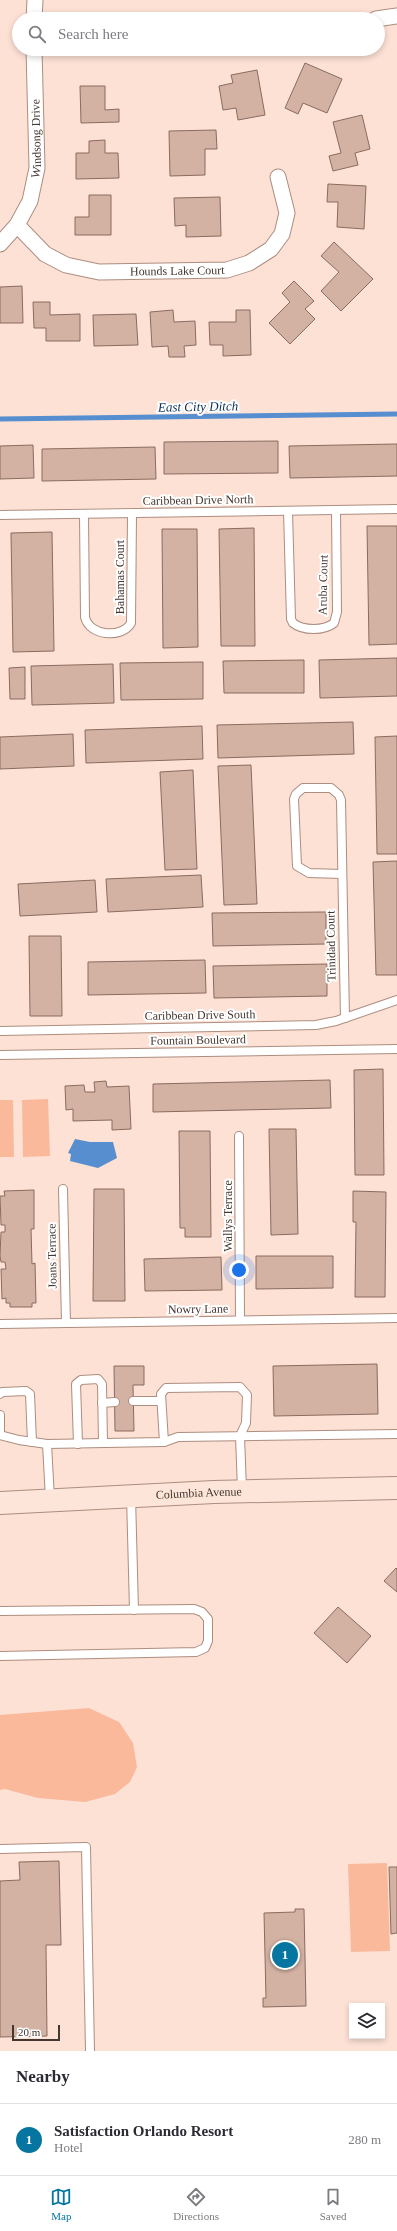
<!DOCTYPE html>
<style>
body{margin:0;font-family:Georgia,serif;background:#f7f7f7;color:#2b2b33}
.controls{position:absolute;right:12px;bottom:12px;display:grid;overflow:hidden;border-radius:0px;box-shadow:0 2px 6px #0003}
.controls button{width:36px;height:36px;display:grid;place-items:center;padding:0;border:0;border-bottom:1px solid #e1e1e2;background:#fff;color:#2b2b33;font:20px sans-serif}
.scale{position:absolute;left:12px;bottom:10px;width:48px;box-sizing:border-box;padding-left:4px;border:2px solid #443630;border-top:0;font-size:11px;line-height:14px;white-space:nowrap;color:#443630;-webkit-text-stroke:3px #fff;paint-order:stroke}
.you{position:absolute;left:239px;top:1270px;width:14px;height:14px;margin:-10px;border:3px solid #fff;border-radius:50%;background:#1a73e8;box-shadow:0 0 0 6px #1a73e833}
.badge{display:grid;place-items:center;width:26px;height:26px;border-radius:50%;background:#0676a0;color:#fff;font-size:13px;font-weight:700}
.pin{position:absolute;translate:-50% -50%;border:2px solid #fff;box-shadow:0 1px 4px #0006}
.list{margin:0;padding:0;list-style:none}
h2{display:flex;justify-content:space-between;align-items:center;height:52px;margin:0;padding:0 16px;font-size:17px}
h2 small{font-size:13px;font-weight:400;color:#7c7c81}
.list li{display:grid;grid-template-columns:26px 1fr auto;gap:12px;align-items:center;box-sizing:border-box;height:72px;padding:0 16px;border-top:1px solid #e1e1e2}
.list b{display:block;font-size:15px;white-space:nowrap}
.list p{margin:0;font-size:13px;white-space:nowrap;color:#7c7c81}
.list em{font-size:13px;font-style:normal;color:#7c7c81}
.icon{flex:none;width:22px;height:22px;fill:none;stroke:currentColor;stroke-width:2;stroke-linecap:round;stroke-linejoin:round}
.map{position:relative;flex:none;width:397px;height:2051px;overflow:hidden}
.search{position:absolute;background:#fff;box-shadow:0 2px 6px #0003;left:12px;right:12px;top:12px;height:44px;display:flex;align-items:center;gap:10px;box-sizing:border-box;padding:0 14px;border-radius:22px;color:#7c7c81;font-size:15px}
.sheet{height:124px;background:#fff}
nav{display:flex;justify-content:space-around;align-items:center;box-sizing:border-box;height:56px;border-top:1px solid #e1e1e2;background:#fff;font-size:11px;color:#7c7c81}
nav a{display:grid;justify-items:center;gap:2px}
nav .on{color:#0676a0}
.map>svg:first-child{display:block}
</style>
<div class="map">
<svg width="397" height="2051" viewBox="0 0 397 2051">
<rect width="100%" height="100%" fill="#fde1d5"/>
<g fill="#fbb99c">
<path d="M48,1099L50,1156L23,1157L22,1100Z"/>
<path d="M0,1100H13L14,1157H0Z"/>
<path d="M89,1708L119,1722L133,1743L137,1767L130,1782L115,1794L85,1802L38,1798L5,1789L0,1790V1715Z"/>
<path d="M387,1863L390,1951L351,1952L348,1864Z"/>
</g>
<path fill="#578ecf" d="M75,1139L90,1142H113L117,1158L98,1168L70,1161L71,1154L68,1153Z"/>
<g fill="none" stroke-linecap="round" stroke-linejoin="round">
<path stroke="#578ecf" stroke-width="5" d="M0,419L397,414"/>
</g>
<g fill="#d4b2a3" stroke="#8a6b5e">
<path d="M305,63L342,79L327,113L303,103L298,114L285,108Z"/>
<path d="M257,70L265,115L238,120L236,108L223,110L219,86L233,83L231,75Z"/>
<path d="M80,86H105V110L119,109V122L81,123Z"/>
<path d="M362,115L370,149L355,153L358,165L333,171L329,156L341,153L333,122Z"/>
<path d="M216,130L217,149H205V175L170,176L169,131Z"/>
<path d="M105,140V153H118L119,178L76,179V153H89V141Z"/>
<path d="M328,184L366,186L364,229L337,227L338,202H327Z"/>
<path d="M89,195H111V235H75V217H89Z"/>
<path d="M220,197L221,236L186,237V225L175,226L174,198Z"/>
<path d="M334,242L373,279L341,311L321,291L339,272L321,256Z"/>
<path d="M294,281L314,301L305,309L315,319L290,344L269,323L290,302L282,293Z"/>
<path d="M22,286L23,323H0V287Z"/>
<path d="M33,302H50V315L80,314V341H46V328H34Z"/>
<path d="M173,310L174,322L195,321L196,345L184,346L185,357H169L168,346L152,347L150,312Z"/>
<path d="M236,310H250L251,355L223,356V345H210L209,322H236Z"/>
<path d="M136,314L138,345L94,346L93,315Z"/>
<path d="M278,441V473L164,474V442Z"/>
<path d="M397,444V476L290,478L289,446Z"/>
<path d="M33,445L34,478L0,479V446Z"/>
<path d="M155,447L156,479L42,481V449Z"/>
<path d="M367,526H397V644L369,645Z"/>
<path d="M254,528L255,646H221L219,529Z"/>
<path d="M162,529H197L198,647L163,648Z"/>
<path d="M52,532L54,651L13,652L11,533Z"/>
<path d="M397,658V696L320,698L319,660Z"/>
<path d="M304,660V693H224L223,661Z"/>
<path d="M203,662V699L121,700L120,663Z"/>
<path d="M113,664L114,703L32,705L31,666Z"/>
<path d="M25,667V699H10L9,668Z"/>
<path d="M353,722L354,754L218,758L217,725Z"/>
<path d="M202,726L203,759L86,763L85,730Z"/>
<path d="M73,734L74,766L0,769V737Z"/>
<path d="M397,736V854H377L375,737Z"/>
<path d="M251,765L257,904L224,905L218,766Z"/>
<path d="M193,770L197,869L165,870L160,772Z"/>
<path d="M397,861V975H376L373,862Z"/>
<path d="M201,875L203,907L108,912L106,879Z"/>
<path d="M95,880L97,912L20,916L18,884Z"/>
<path d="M326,912V944L213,946L212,913Z"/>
<path d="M29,936H61L62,1016H30Z"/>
<path d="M205,960L206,993L88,995V962Z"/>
<path d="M327,964V996L214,998L213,966Z"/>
<path d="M383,1069L384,1175H355L354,1070Z"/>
<path d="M330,1080L331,1108L153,1112V1084Z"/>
<path d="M106,1081L107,1087L129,1086L131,1129L112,1130V1120L73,1121V1109L66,1110L65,1086L84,1085L85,1092H95L94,1082Z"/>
<path d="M269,1129H296L298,1234L271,1235Z"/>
<path d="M179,1131H210L211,1237H185V1228H180Z"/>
<path d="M94,1189H124L125,1301H93Z"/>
<path d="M34,1190V1229H31L32,1264L35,1263L36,1303H32V1307H10V1303H6V1298L2,1299L1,1269H6L5,1262H1L0,1256L1,1232H5V1225H1L0,1196H5L4,1191Z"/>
<path d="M353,1191L386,1192L385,1297H355L356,1222H353Z"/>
<path d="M256,1256H333V1288L256,1289Z"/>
<path d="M221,1257L222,1290L145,1291L144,1259Z"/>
<path d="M377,1364L378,1414L274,1416L273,1366Z"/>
<path d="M114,1366H144V1385H133L134,1431H115Z"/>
<path d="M396,1568L397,1569V1592L384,1581Z"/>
<path d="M338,1607L371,1636L347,1663L314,1633Z"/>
<path d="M59,1861L61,1945H46L47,2036L0,2037V1881L20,1880L19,1862Z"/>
<path d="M389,1867H397V1933L391,1934Z"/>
<path d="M295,1909H304L306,2006L263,2007V1998H266L264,1913L295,1912Z"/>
</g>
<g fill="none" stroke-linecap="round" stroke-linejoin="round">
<g stroke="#ad8d7f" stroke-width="10">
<g id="lane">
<path d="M288,511L291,619L293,623C303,631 324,631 334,623L337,612L336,510"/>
<path d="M84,514L85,617C89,636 122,639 131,623L132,514"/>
<path d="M0,515L397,509"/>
<path d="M342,874L309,873L297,866L294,799L296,794L303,788H331L339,795L341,800L345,1018"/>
<path d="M0,1031L316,1025L336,1021L397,1000"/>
<path d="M0,1055L397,1049"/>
<path d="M239,1136L240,1320"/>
<path d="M63,1189L66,1323"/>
<path d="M0,1324L397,1318"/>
<path d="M0,1394L2,1392L26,1391L30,1394L32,1442"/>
<path d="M133,1401H161"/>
<path d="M102,1403L115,1402"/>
<path d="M0,1415V1435"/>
<path d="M0,1435L19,1440L47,1444"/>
<path d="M164,1442L161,1394L166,1388L240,1387L247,1395L246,1423L240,1436L242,1490"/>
<path d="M78,1444L76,1384L81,1380L98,1379L102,1384L103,1443"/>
<path d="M131,1496L134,1610"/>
<path d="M50,1499L47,1444L164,1442L178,1437L397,1434"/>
<path d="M0,1611L194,1609L202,1612L208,1619V1641L205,1648L196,1652L0,1656"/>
<path d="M0,1849L86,1847L90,2051"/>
</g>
</g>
<g stroke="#ad8d7f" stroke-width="17">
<g id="street">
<path d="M34,19L35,0"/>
<path d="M376,19L397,16"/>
<path id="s1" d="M17,225L45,254L66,265L99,272L227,270L249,263L271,249L282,234L287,213L278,177"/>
<path id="s2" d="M0,244L17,225L30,201L37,168L34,49"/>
</g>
</g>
<g stroke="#ad8d7f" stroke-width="24">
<g id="secondary">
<path id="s3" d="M0,1503L214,1492L397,1488"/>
</g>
</g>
<use href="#lane" stroke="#fff" stroke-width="8"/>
<use href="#street" stroke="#fff" stroke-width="15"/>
<use href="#secondary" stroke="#fde5d9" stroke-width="22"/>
</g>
<g text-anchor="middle" stroke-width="4" stroke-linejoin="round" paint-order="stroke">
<g font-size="12" fill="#443630" stroke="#fff">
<text dy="4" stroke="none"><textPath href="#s2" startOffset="116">Windsong Drive</textPath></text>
<text dy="4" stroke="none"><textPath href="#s1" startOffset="176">Hounds Lake Court</textPath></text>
<text transform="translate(198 500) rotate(-1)" y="4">Caribbean Drive North</text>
<text transform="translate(120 577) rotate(-90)" y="4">Bahamas Court</text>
<text transform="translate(323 585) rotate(-89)" y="4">Aruba Court</text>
<text transform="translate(331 946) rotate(-91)" y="4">Trinidad Court</text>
<text transform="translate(200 1015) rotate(-1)" y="4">Caribbean Drive South</text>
<text transform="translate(198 1040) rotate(-1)" y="4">Fountain Boulevard</text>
<text transform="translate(228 1216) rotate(-90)" y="4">Wallys Terrace</text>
<text transform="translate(52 1256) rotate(-91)" y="4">Joans Terrace</text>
<text transform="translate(198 1309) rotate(-1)" y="4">Nowry Lane</text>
<text dy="4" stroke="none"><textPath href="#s3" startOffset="199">Columbia Avenue</textPath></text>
</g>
<g font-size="13" font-style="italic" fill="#09305b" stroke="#fff">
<text transform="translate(198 406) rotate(-1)" y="5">East City Ditch</text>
</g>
</g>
</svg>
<div class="controls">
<button><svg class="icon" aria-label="layers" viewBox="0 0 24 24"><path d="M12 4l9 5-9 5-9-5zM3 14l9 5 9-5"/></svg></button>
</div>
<div class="scale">20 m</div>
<div class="you"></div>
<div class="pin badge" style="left:285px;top:1955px">1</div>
<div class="search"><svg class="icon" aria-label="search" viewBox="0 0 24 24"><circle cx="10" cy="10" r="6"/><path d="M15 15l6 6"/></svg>Search here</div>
</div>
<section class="sheet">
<h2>Nearby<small></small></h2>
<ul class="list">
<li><span class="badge">1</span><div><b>Satisfaction Orlando Resort</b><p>Hotel</p></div><em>280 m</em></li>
</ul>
</section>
<nav>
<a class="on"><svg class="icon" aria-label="map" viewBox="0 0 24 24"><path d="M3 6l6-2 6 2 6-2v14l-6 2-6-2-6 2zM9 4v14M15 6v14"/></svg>Map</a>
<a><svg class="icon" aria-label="directions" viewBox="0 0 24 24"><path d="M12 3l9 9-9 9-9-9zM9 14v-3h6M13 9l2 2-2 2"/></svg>Directions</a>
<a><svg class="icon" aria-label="saved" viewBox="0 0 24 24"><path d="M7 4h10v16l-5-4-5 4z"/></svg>Saved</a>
</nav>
